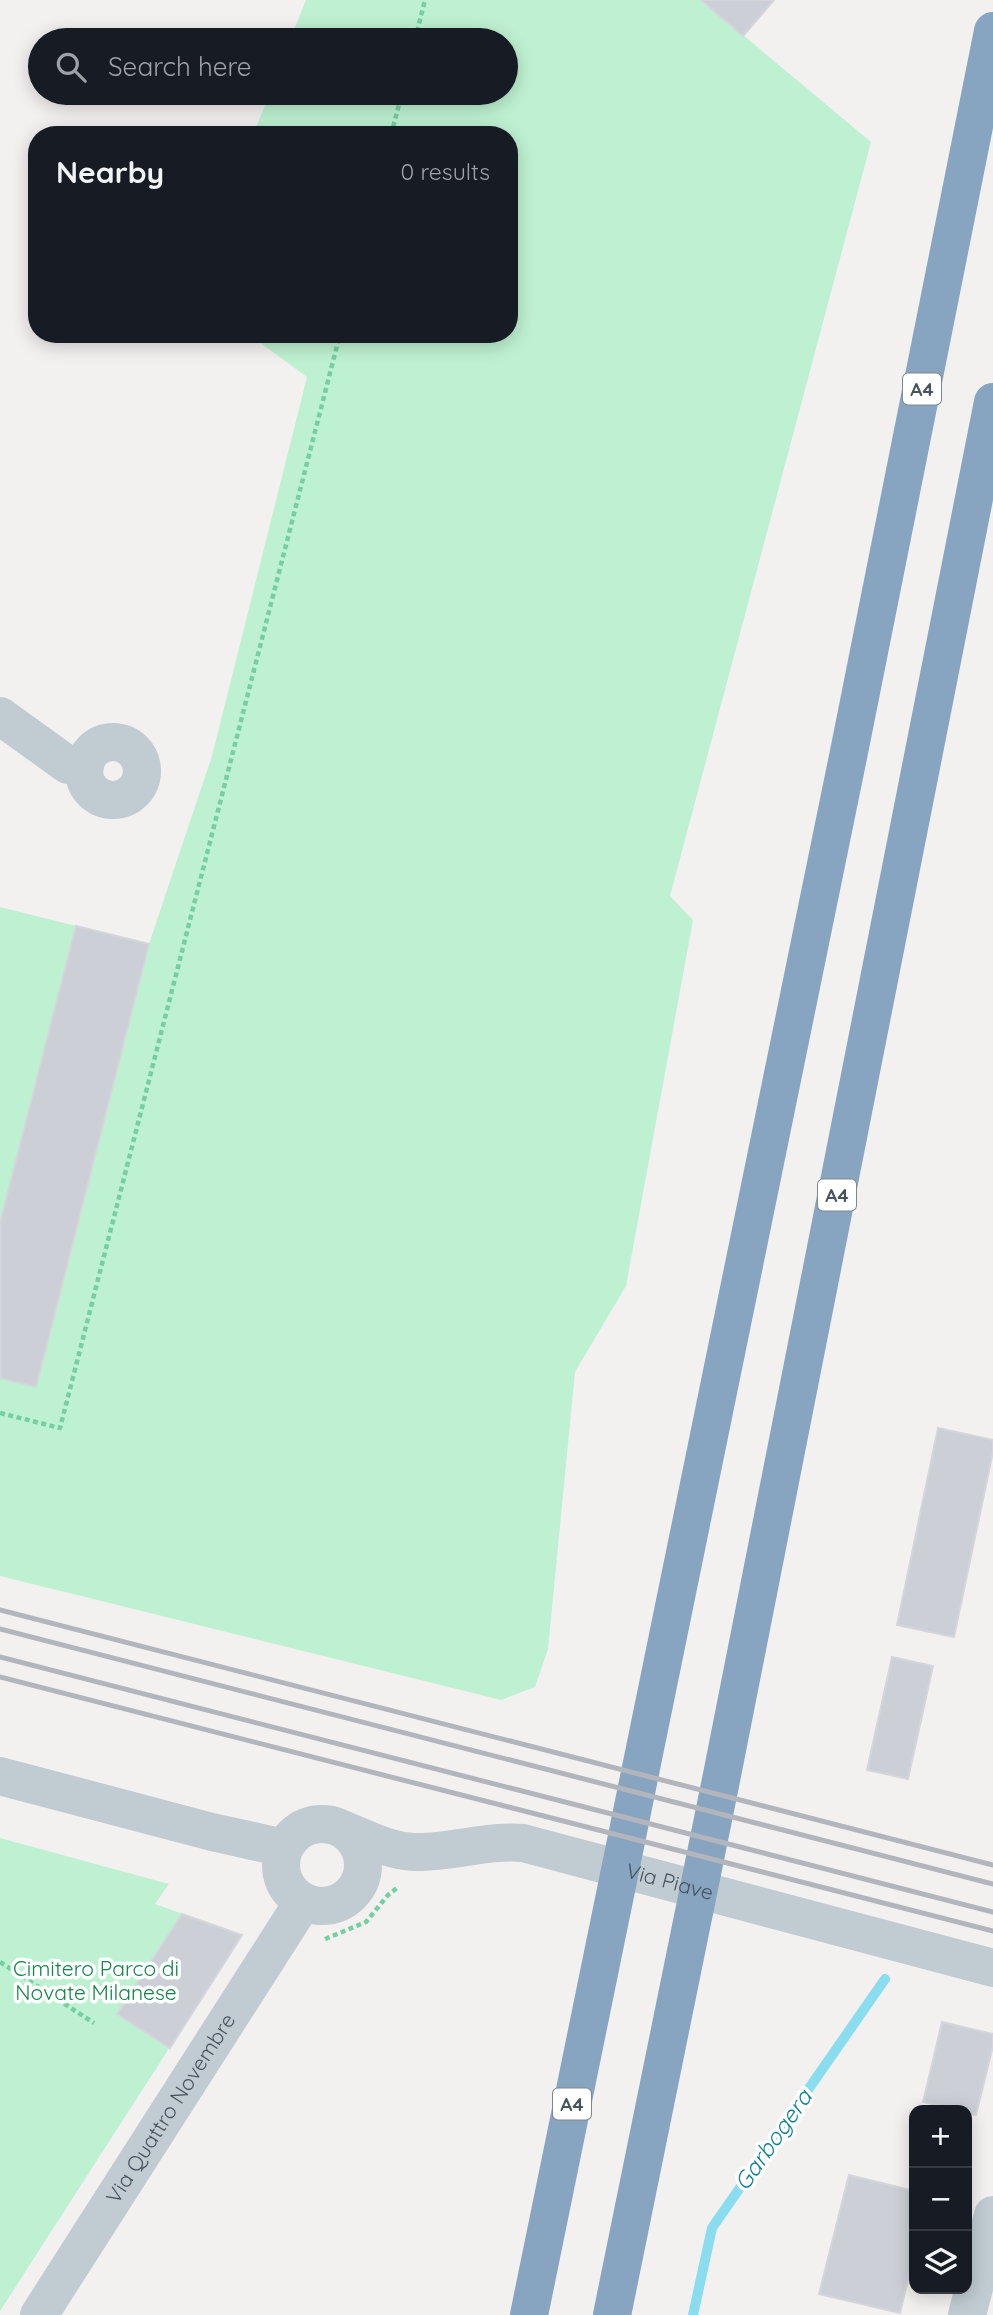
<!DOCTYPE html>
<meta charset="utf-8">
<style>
body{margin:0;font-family:Quicksand,sans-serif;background:#20242c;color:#f1f3f6}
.controls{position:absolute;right:21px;bottom:21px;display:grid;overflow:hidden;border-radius:14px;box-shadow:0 4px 18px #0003}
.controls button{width:63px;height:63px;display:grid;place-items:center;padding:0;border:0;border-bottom:2px solid #363941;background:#171b24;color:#f1f3f6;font:35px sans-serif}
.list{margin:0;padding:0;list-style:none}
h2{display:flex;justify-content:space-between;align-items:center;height:91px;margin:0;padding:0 28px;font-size:30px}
h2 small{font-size:23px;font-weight:400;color:#9ea1a6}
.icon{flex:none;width:38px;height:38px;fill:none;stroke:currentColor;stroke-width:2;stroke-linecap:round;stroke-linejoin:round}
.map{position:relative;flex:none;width:993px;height:2315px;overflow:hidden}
.search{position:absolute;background:#171b24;box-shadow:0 4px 18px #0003;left:28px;top:28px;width:490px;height:77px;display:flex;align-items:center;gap:18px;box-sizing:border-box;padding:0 24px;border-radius:38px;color:#9ea1a6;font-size:26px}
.panel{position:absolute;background:#171b24;box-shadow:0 4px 18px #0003;left:28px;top:126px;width:490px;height:217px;border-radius:28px}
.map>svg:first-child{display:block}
</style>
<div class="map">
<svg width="993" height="2315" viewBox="0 0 993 2315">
<rect width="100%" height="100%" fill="#f3f0f0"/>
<g fill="#bef1d1">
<path d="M306,0H701L871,142L670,896L693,920L626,1286L575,1372L548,1649L535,1687L501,1700L0,1576V1378L36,1387L149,944L212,756L307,377L248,334H509V135H253L270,93H506V40H290Z"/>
<path d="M0,907L76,926L0,1223Z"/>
<path d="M0,1838L169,1884L155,1904L242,1935L0,2311Z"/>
</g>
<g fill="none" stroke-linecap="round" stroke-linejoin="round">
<path stroke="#8adcef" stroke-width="10" d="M693,2315L712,2228L885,1979"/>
</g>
<g fill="#cccfd5" stroke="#d4d6dc" stroke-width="2">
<path d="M701,0H774L743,36Z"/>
<path d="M76,926L149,944L36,1387L0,1378V1223Z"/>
<path d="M938,1428L993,1440V1452L954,1637L897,1625Z"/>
<path d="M892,1657L933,1666L908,1779L867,1770Z"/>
<path d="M182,1914L242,1935L170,2048L117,2014Z"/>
<path d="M942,2022L993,2034V2046L976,2115L967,2113V2110H957L923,2102Z"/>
<path d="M849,2175L914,2191V2255L900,2313L819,2294Z"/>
</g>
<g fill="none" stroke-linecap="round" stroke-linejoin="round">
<g stroke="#75d0a1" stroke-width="4.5" stroke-dasharray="5 3.5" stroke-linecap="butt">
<path d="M415,40L425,0"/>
<path d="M391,135L402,93"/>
<path d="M0,1413L60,1428L340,334"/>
<path d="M325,1939L366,1922L388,1895L398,1887"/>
<path d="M0,1962L94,2023"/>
</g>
<g stroke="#c0cbd2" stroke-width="38">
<path d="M0,716L68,765L85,766"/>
<circle cx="113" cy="771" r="29"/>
<path d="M0,1776L212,1832L284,1848"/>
<circle cx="322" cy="1865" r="41"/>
<path id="s1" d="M347,1831C369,1840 390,1851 414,1852C451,1853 486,1840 523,1843L993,1968"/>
<path id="s2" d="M39,2315L303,1902"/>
<path d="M967,2315L993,2215"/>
</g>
<g stroke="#87a4c0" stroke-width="38">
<path d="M529,2315L850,747L993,31"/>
<path d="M612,2315L722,1775L993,402"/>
</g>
<g stroke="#b2b5bb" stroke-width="5">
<path d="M0,1610L993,1865"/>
<path d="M0,1629L993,1884"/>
<path d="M0,1657L993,1912"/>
<path d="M0,1677L993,1931"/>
</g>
</g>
<g text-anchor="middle" stroke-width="7" stroke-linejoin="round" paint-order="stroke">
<g fill="#fff" stroke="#7e878e" stroke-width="2">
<rect x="903" y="373.5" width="38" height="31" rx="5"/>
<rect x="818" y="1179.5" width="38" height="31" rx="5"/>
<rect x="553" y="2088.5" width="38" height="31" rx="5"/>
</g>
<g font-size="19" font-weight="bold" fill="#47545e">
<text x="922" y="396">A4</text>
<text x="837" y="1202">A4</text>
<text x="572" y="2111">A4</text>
</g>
<g font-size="21" fill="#47545e" stroke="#fff">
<text dy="7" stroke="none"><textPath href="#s1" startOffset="332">Via Piave</textPath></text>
<text dy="7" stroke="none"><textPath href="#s2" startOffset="245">Via Quattro Novembre</textPath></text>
</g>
<g font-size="21" fill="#14834a" stroke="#fff">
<text x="96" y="1976">Cimitero Parco di<tspan x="96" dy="24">Novate Milanese</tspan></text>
</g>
<g font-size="23" font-style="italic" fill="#097e99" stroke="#fff">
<text transform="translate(773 2140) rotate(-55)" y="8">Garbogera</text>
</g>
</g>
</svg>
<div class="controls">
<button>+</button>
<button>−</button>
<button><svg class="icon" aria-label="layers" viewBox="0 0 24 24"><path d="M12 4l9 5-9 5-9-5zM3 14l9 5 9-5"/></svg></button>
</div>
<div class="search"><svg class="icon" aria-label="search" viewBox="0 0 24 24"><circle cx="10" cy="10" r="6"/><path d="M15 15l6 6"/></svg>Search here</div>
<section class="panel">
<h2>Nearby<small>0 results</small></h2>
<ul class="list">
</ul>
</section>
</div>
